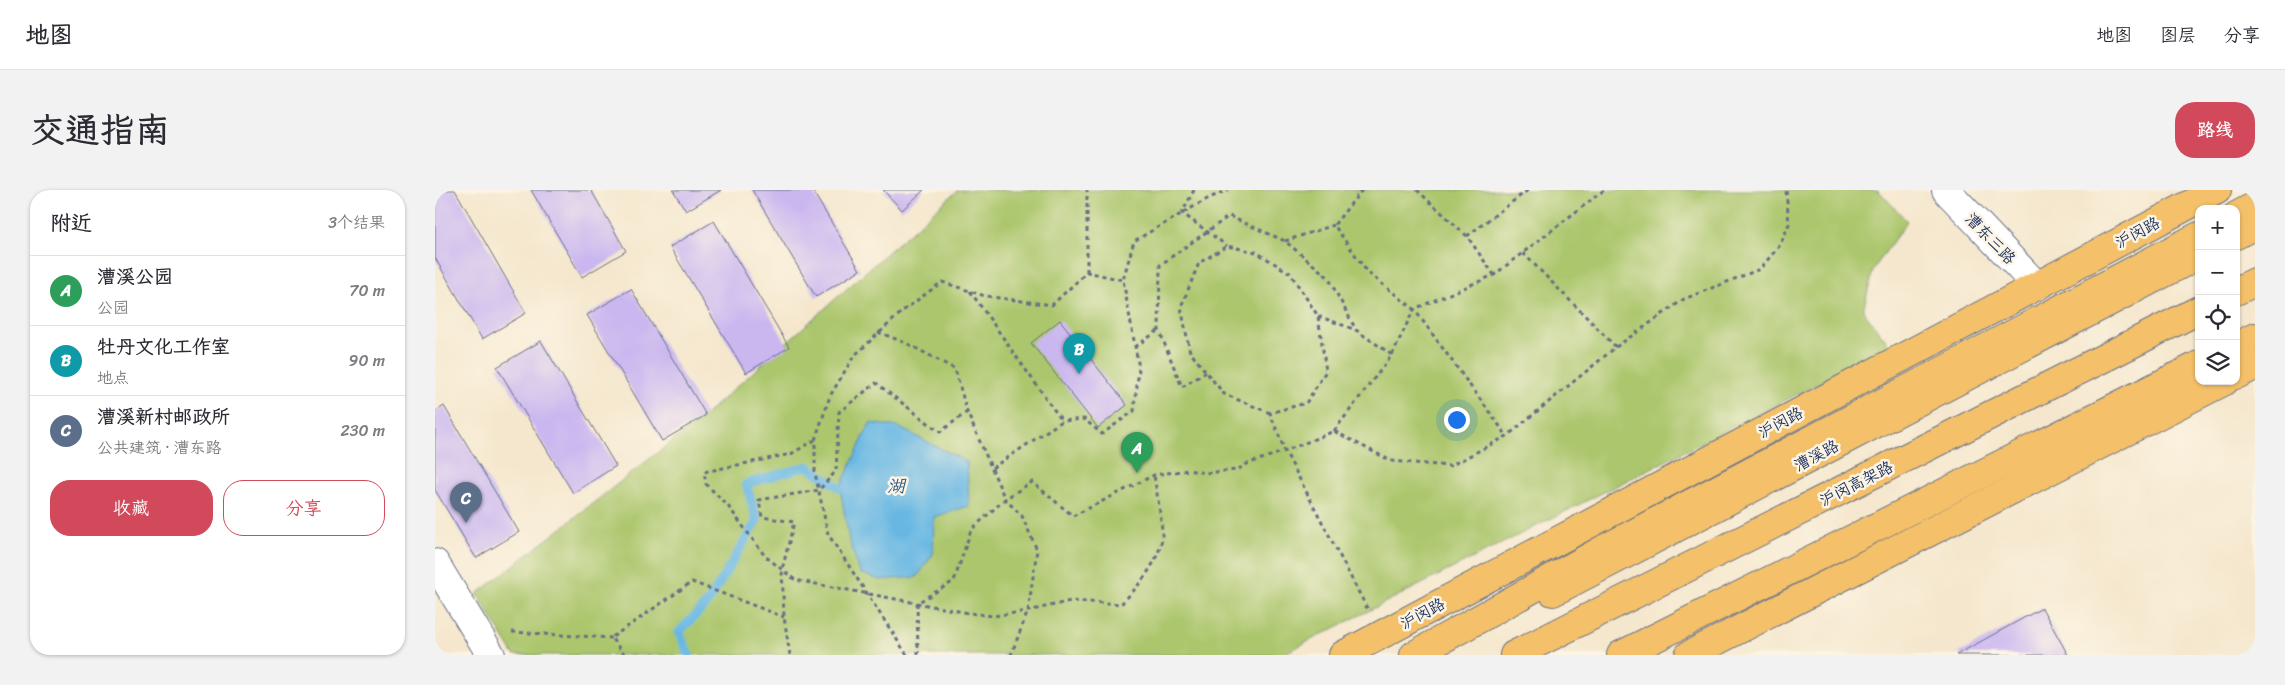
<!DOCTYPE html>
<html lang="zh">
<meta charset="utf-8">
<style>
body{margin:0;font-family:Sriracha,"LXGW WenKai TC",sans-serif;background:#f2f2f3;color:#2b2b33}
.controls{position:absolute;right:15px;top:15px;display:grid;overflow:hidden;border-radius:10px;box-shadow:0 1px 4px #0004}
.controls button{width:45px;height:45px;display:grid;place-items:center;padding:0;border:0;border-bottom:1px solid #e1e1e2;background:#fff;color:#2b2b33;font:25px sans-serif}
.you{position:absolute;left:1021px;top:229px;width:18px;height:18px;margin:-12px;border:4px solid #fff;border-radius:50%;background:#1a73e8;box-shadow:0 0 0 8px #1a73e833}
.badge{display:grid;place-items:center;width:32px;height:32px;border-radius:50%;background:#d1495b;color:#fff;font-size:16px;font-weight:700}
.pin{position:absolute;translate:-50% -41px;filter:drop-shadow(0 1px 2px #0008)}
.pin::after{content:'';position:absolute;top:26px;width:18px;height:15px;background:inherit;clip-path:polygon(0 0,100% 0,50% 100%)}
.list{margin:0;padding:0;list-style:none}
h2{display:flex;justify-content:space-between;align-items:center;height:65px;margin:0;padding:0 20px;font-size:21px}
h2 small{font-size:16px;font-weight:400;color:#7c7c81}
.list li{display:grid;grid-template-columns:32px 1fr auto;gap:15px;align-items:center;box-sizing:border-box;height:70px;padding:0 20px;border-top:1px solid #e1e1e2}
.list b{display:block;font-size:19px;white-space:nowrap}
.list p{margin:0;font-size:16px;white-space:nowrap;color:#7c7c81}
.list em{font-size:16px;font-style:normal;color:#7c7c81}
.actions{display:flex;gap:10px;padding:15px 20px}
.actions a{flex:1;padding:11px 0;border:1px solid #d1495b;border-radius:20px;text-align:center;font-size:18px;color:#d1495b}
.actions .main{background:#d1495b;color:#fff}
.icon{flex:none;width:28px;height:28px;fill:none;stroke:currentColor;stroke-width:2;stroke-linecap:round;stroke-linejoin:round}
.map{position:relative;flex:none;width:1820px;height:465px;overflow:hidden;border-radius:20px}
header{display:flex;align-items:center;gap:30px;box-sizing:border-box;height:70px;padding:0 25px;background:#fff;border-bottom:1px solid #e1e1e2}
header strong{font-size:24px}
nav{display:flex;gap:28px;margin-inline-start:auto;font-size:18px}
.intro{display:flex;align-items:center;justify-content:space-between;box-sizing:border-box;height:120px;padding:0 30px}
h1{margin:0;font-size:35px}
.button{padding:12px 22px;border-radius:20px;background:#d1495b;color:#fff;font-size:18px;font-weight:700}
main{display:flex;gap:30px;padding:0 30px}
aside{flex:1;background:#fff;border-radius:20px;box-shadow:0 1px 4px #0004}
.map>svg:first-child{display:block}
</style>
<header>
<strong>地图</strong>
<nav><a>地图</a><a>图层</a><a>分享</a></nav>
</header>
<div class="intro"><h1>交通指南</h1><a class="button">路线</a></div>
<main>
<aside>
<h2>附近<small>3个结果</small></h2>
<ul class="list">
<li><span class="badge" style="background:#2e9e5b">A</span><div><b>漕溪公园</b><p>公园</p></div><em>70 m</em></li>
<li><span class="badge" style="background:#0f9aa8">B</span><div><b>牡丹文化工作室</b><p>地点</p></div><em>90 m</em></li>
<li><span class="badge" style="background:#5c6f8a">C</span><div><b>漕溪新村邮政所</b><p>公共建筑 · 漕东路</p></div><em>230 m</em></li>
</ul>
<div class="actions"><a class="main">收藏</a><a>分享</a></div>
</aside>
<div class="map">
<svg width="1820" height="465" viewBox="0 0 1820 465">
<rect width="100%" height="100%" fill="#fcf5e5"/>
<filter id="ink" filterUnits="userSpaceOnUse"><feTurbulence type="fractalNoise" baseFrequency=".02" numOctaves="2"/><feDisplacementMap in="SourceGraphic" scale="10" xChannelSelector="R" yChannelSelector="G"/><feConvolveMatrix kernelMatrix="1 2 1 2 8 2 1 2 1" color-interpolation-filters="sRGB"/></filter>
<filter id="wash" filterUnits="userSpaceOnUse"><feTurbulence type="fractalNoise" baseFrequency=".0096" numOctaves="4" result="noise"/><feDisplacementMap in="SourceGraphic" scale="20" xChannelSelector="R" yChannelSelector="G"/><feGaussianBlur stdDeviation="1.12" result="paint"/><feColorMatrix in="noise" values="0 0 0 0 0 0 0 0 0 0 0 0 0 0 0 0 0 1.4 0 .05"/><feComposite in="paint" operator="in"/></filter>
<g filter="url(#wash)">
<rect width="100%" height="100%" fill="#f5e7cd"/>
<path fill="#abc66c" stroke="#637a65" d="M523,0H1443L1472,31L1438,80L1428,121L1456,157L846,465H79L42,404L263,231Z"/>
<path fill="#68b7e3" stroke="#4273a0" d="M435,233L463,237L532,272L534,316L499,327L498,364L482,387L445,390L425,383L414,350L405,298Z"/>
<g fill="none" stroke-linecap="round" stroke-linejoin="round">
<path stroke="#68b7e3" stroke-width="9" d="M254,465L244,442L274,411L322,330L311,294L372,276L405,298"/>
</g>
<g id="blocks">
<g fill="#cab7f0">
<path d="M8,0H20L91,123L47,149L0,68V5Z"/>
<path d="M96,0H156L191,61L147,87Z"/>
<path d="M238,0H286L251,21Z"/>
<path d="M317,0H377L425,80L381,107Z"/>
<path d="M448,0H489L467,20Z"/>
<path d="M279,31L354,157L311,183L235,57Z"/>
<path d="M196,99L271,225L227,251L152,125Z"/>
<path d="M625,130L692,215L663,238L596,153Z"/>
<path d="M106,151L181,276L138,303L62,177Z"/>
<path d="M9,216L84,342L41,368L0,300V222Z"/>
<path d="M1607,418L1633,465H1521Z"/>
</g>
</g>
</g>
<g filter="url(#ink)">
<use href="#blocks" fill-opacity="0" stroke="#676f85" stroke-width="1"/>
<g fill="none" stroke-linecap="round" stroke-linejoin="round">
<g stroke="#676f85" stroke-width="30">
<g id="minor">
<path d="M1511,0L1602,96"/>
<path d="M0,373L56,465"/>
</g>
</g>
<g stroke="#676f85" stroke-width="30">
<g id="major">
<path d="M1801,45L1820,35"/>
<path d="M1801,185L1820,176"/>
<path d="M1118,402L1764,65"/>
<path d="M908,465L1782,0"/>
<path d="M1254,465L1790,191"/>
</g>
</g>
<g stroke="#676f85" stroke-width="30">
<g id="highway">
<path d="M1801,26L1820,16"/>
<path d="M1801,101L1820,92"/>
<path d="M1801,156L1820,147"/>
<path d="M979,465L1169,359L1764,46"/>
<path d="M1079,465L1764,120"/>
<path d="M1186,465L1764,175"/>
</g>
</g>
<g stroke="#676f85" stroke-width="3" stroke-dasharray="4 4" stroke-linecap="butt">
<path d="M759,0L747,23L792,56"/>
<path d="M927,0L899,35L933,83L979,119L1072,246"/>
<path d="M982,0L1032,46L1059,85"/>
<path d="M1032,46L1093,0"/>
<path d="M850,51L899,35"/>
<path d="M1088,63L1181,157"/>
<path d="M652,82V0"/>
<path d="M535,101L627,231"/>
<path d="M883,126L921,140"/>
<path d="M443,142L473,154L520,179L532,222L570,309L587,326L602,360L593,421L576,465"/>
<path d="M700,157L724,140"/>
<path d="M771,182L747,197L724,140L725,75L794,26L850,51L893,87L921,140L957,165"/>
<path d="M835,223L789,204L755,162L746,117L764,73L792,56L821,62L855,83L883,126L891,181L871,213L835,223L850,261L899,241L956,271L1015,276L1072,246L1181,157L1249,109L1325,79L1345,55L1354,34L1351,0"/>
<path d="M899,241L957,165L979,119L1059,85L1169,0"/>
<path d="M380,250L356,264L269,282L271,294L293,316L330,366L360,390L534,423L558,426L593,421L636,411L686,414C703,397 724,372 727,348C728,334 721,300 719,285"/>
<path d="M557,278L627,231L649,229L667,244L699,221L704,178L688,90"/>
<path d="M77,442L176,448"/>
<path d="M190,465L176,448L257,392L349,427"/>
<path d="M355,465L349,427L347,380L359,332L327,327L324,310L384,300L401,281L404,222L441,193L505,242L532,222"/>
<path d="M472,465L393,344L380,283V250L395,206L419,166L469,120L507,92L550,106L617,115L652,82L688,90L699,51L774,8L793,0"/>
<path d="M483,465L482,413L519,391L536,340L570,309L597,292L638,326L719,285L753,280L770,283L802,280L812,274L850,261L933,420"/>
</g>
<use href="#minor" stroke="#fff" stroke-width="28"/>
<use href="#major" stroke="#f4c16a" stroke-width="28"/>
<use href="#highway" stroke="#f4c16a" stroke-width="28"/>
</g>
</g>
<g text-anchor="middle" stroke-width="5" stroke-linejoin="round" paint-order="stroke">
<g font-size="16" fill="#1b2f5e" stroke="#fcf5e5">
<text transform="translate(1702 42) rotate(-28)" y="6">沪闵路</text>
<text transform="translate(1556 48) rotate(46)" y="6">漕东三路</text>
<text transform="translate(1345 232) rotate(-28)" y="6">沪闵路</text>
<text transform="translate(1381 265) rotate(-28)" y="6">漕溪路</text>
<text transform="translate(1421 293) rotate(-27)" y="6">沪闵高架路</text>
<text transform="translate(987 423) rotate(-28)" y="6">沪闵路</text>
</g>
<g font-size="18" font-style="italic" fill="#325886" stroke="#fcf5e5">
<text x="461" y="302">湖</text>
</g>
</g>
</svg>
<div class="controls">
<button>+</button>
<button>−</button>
<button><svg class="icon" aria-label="locate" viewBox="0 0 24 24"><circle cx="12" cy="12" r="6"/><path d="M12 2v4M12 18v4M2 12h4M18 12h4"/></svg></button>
<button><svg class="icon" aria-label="layers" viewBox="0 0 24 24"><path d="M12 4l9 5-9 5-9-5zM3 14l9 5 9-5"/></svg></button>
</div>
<div class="you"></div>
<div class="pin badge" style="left:702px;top:283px;background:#2e9e5b">A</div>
<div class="pin badge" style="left:644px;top:184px;background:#0f9aa8">B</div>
<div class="pin badge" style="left:31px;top:333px;background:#5c6f8a">C</div>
</div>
</main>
